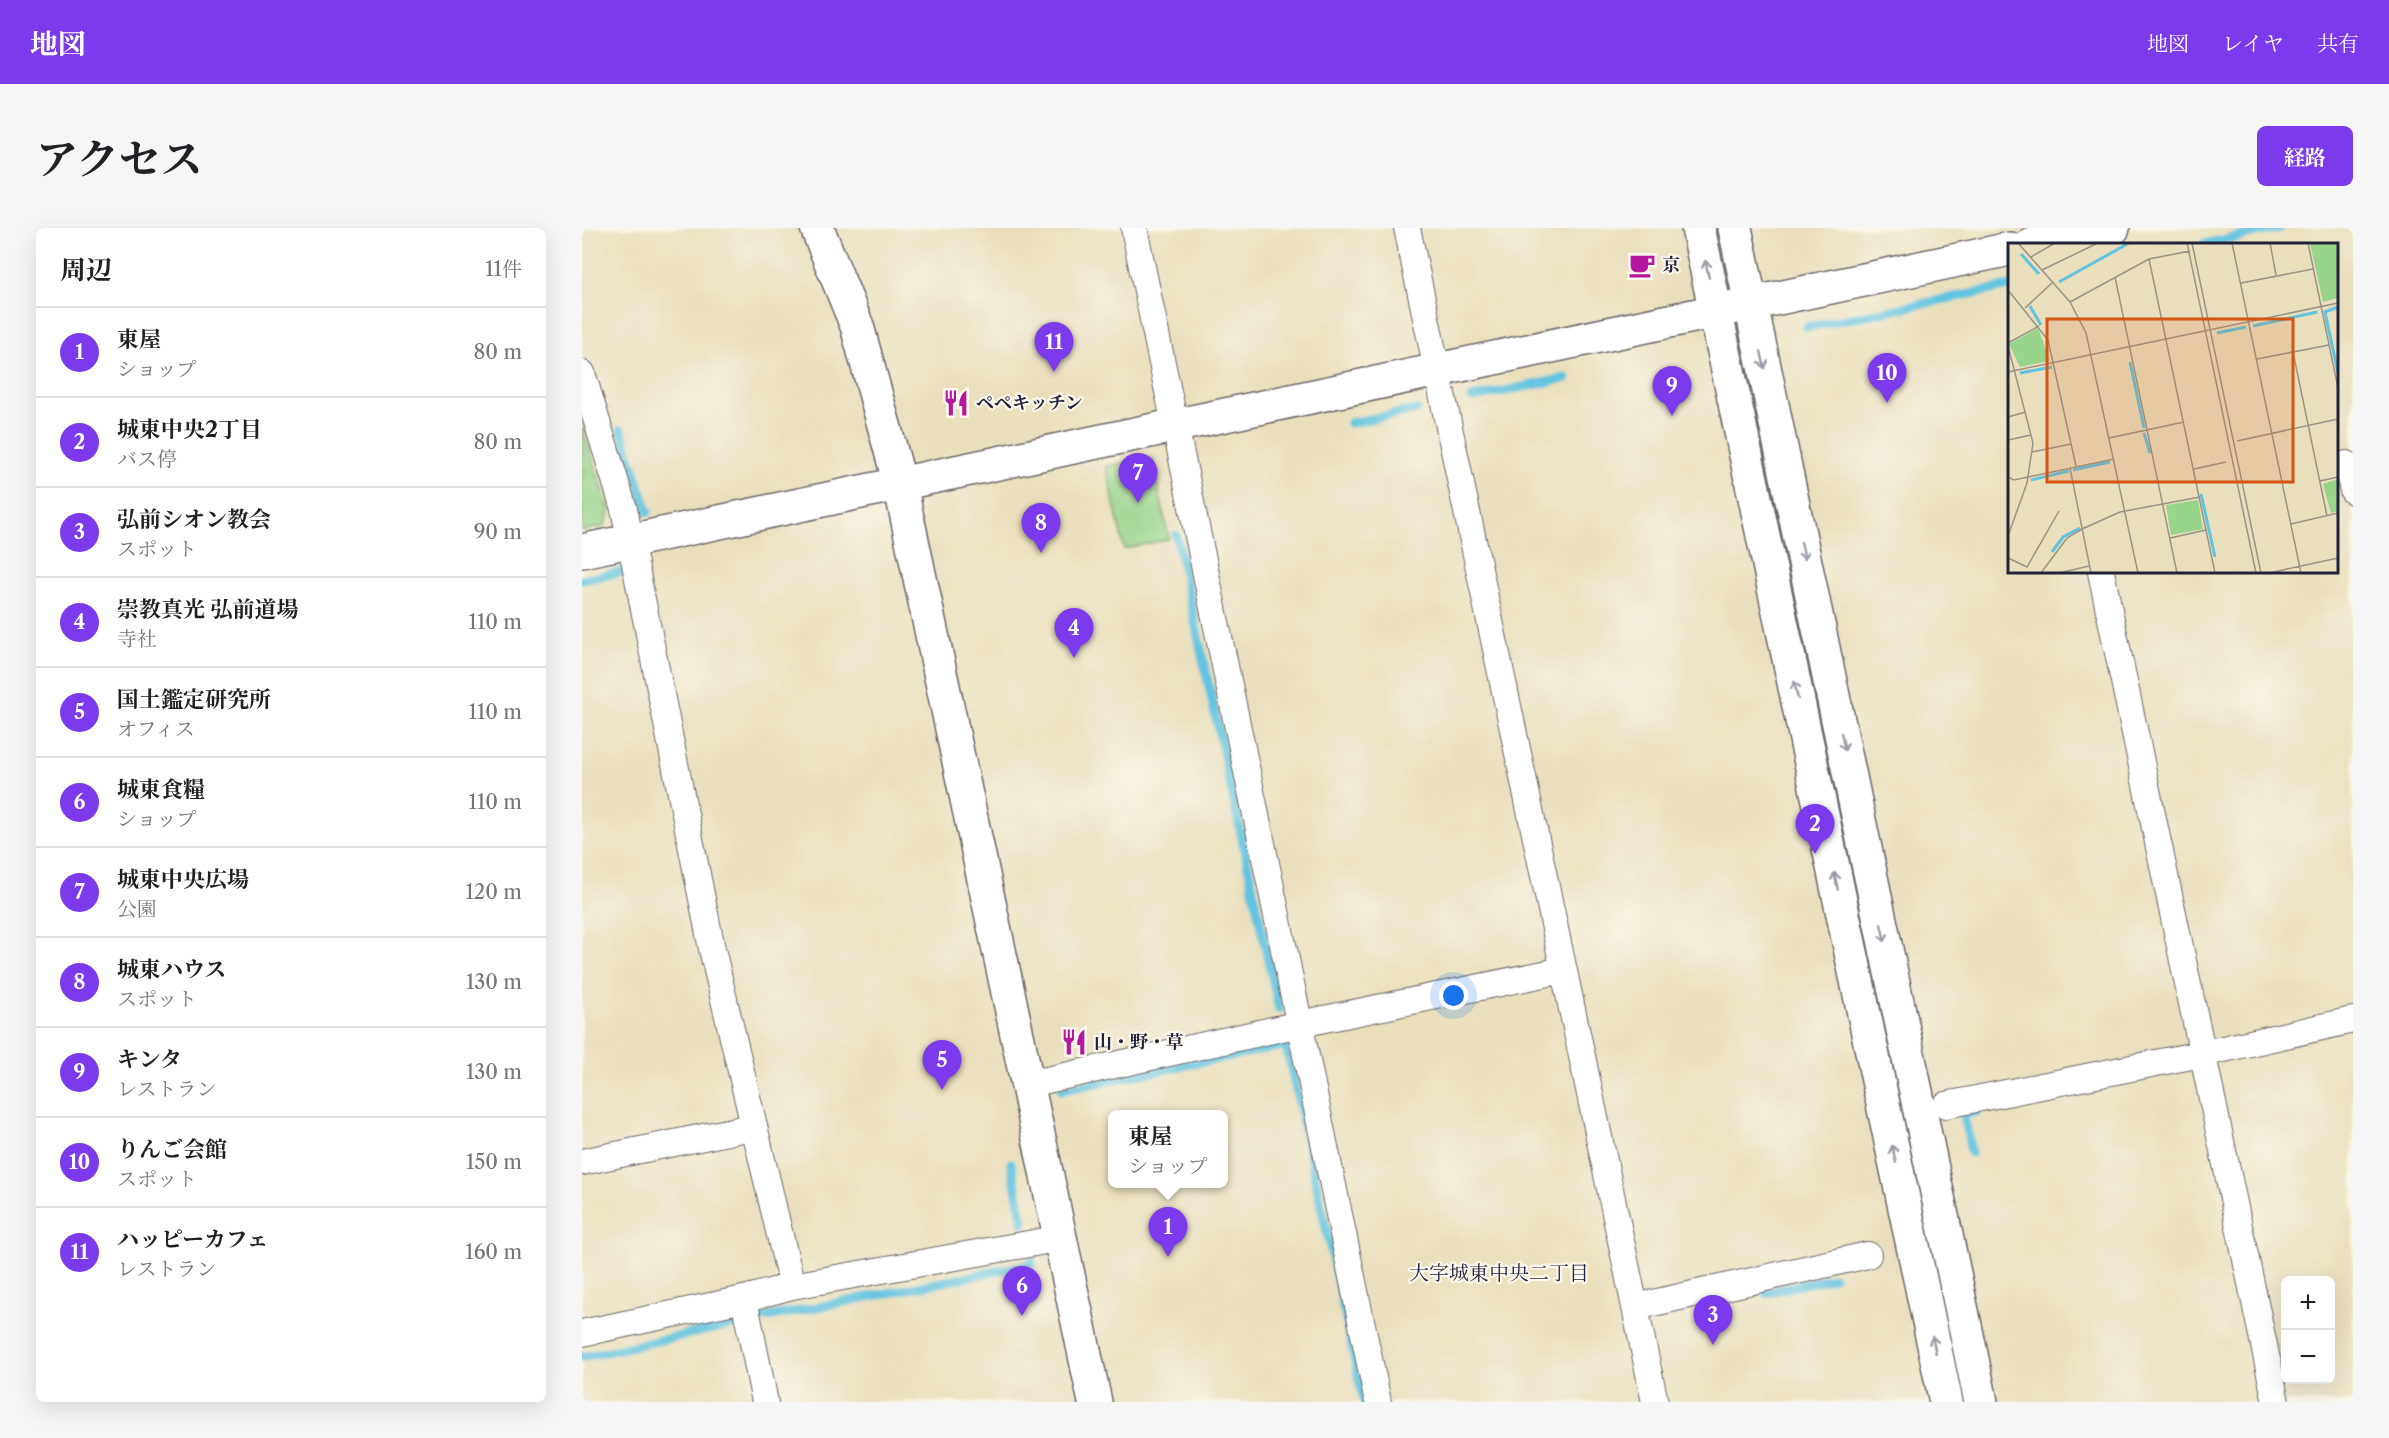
<!DOCTYPE html>
<html lang="ja">
<meta charset="utf-8">
<style>
body{margin:0;font-family:"Libre Caslon Text","Noto Serif JP",serif;background:#f6f6f6;color:#202124}
.controls{position:absolute;right:18px;bottom:18px;display:grid;overflow:hidden;border-radius:9px;box-shadow:0 6px 24px #0002}
.controls button{width:54px;height:54px;display:grid;place-items:center;padding:0;border:0;border-bottom:2px solid #e0e0e0;background:#fff;color:#202124;font:30px sans-serif}
.you{position:absolute;left:872px;top:768px;width:21px;height:21px;margin:-15px;border:4px solid #fff;border-radius:50%;background:#1a73e8;box-shadow:0 0 0 9px #1a73e833}
.badge{display:grid;place-items:center;width:39px;height:39px;border-radius:50%;background:#7c3aed;color:#fff;font-size:20px;font-weight:700}
.pin{position:absolute;translate:-50% -50px;filter:drop-shadow(0 2px 3px #0008)}
.pin::after{content:'';position:absolute;top:32px;width:21px;height:18px;background:inherit;clip-path:polygon(0 0,100% 0,50% 100%)}
.popup{position:absolute;left:526px;top:882px;width:120px;height:78px;box-sizing:border-box;display:grid;place-content:center;border-radius:9px;background:#fff;filter:drop-shadow(0 2px 4px #0005);font-size:20px;white-space:nowrap;color:#757577}
.popup b{font-size:22px;color:#202124}
.popup::after{content:'';position:absolute;left:50%;top:100%;margin-left:-12px;border:12px solid transparent;border-top-color:#fff}
.list{margin:0;padding:0;list-style:none}
h2{display:flex;justify-content:space-between;align-items:center;height:78px;margin:0;padding:0 24px;font-size:26px}
h2 small{font-size:20px;font-weight:400;color:#757577}
.list li{display:grid;grid-template-columns:39px 1fr auto;gap:18px;align-items:center;box-sizing:border-box;height:90px;padding:0 24px;border-top:2px solid #e0e0e0}
.list b{display:block;font-size:22px;white-space:nowrap}
.list p{margin:0;font-size:20px;white-space:nowrap;color:#757577}
.list em{font-size:20px;font-style:normal;color:#757577}
.map{position:relative;flex:none;width:1771px;height:1174px;overflow:hidden;border-radius:9px}
header{display:flex;align-items:center;gap:36px;box-sizing:border-box;height:84px;padding:0 30px;background:#7c3aed;color:#fff}
header strong{font-size:28px}
nav{display:flex;gap:33px;margin-inline-start:auto;font-size:21px}
.intro{display:flex;align-items:center;justify-content:space-between;box-sizing:border-box;height:144px;padding:0 36px}
h1{margin:0;font-size:42px}
.button{padding:15px 27px;border-radius:9px;background:#7c3aed;color:#fff;font-size:21px;font-weight:700}
main{display:flex;gap:36px;padding:0 36px}
aside{flex:1;background:#fff;border-radius:9px;box-shadow:0 6px 24px #0002}
.map>svg:first-child{display:block}
</style>
<header>
<strong>地図</strong>
<nav><a>地図</a><a>レイヤ</a><a>共有</a></nav>
</header>
<div class="intro"><h1>アクセス</h1><a class="button">経路</a></div>
<main>
<aside>
<h2>周辺<small>11件</small></h2>
<ul class="list">
<li><span class="badge">1</span><div><b>東屋</b><p>ショップ</p></div><em>80 m</em></li>
<li><span class="badge">2</span><div><b>城東中央2丁目</b><p>バス停</p></div><em>80 m</em></li>
<li><span class="badge">3</span><div><b>弘前シオン教会</b><p>スポット</p></div><em>90 m</em></li>
<li><span class="badge">4</span><div><b>崇教真光 弘前道場</b><p>寺社</p></div><em>110 m</em></li>
<li><span class="badge">5</span><div><b>国土鑑定研究所</b><p>オフィス</p></div><em>110 m</em></li>
<li><span class="badge">6</span><div><b>城東食糧</b><p>ショップ</p></div><em>110 m</em></li>
<li><span class="badge">7</span><div><b>城東中央広場</b><p>公園</p></div><em>120 m</em></li>
<li><span class="badge">8</span><div><b>城東ハウス</b><p>スポット</p></div><em>130 m</em></li>
<li><span class="badge">9</span><div><b>キンタ</b><p>レストラン</p></div><em>130 m</em></li>
<li><span class="badge">10</span><div><b>りんご会館</b><p>スポット</p></div><em>150 m</em></li>
<li><span class="badge">11</span><div><b>ハッピーカフェ</b><p>レストラン</p></div><em>160 m</em></li>
</ul>
</aside>
<div class="map">
<svg width="1771" height="1174" viewBox="0 0 1771 1174">
<rect width="100%" height="100%" fill="#fbf7ec"/>
<filter id="ink" filterUnits="userSpaceOnUse"><feTurbulence type="fractalNoise" baseFrequency=".0167" numOctaves="2"/><feDisplacementMap in="SourceGraphic" scale="12" xChannelSelector="R" yChannelSelector="G"/><feConvolveMatrix kernelMatrix="1 2 1 2 8 2 1 2 1" color-interpolation-filters="sRGB"/></filter>
<filter id="wash" filterUnits="userSpaceOnUse"><feTurbulence type="fractalNoise" baseFrequency=".008" numOctaves="4" result="noise"/><feDisplacementMap in="SourceGraphic" scale="24" xChannelSelector="R" yChannelSelector="G"/><feGaussianBlur stdDeviation="1.35" result="paint"/><feColorMatrix in="noise" values="0 0 0 0 0 0 0 0 0 0 0 0 0 0 0 0 0 1.4 0 .05"/><feComposite in="paint" operator="in"/></filter>
<g filter="url(#wash)">
<rect width="100%" height="100%" fill="#e9dfbc"/>
<g fill="#98d58a" stroke="#5d7c62" stroke-width="1.5">
<path d="M0,199L28,283L22,298L0,303Z"/>
<path d="M570,230L587,311L542,321L524,238Z"/>
</g>
<g fill="none" stroke-linecap="round" stroke-linejoin="round">
<g stroke="#61c3df" stroke-width="9">
<path d="M1622,16L1698,0"/>
<path d="M1225,99L1428,58"/>
<path d="M890,170L984,150"/>
<path d="M768,195L835,182"/>
<path d="M39,202L66,284"/>
<path d="M594,307L697,781"/>
<path d="M0,352L39,344"/>
<path d="M480,862L704,817L782,1174"/>
<path d="M1389,925L1382,886L1394,884"/>
<path d="M429,935L441,995"/>
<path d="M1184,1065L1252,1049"/>
<path d="M181,1090L450,1036L449,1032"/>
<path d="M0,1129L154,1096"/>
</g>
</g>
</g>
<g filter="url(#ink)">
<g fill="none" stroke-linecap="round" stroke-linejoin="round">
<g stroke="#686468" stroke-width="28">
<g id="street">
<path d="M552,0L796,1174"/>
<path d="M825,0L1073,1174"/>
<path d="M0,145L42,281L130,721L210,1058"/>
<path d="M1765,236L1771,263"/>
<path d="M1519,344L1694,1174"/>
<path d="M447,856L718,796L981,742"/>
<path d="M1364,877L1619,826L1771,792"/>
<path d="M0,934L170,899"/>
<path d="M162,1071L183,1174"/>
<path d="M1053,1079L1286,1027"/>
<path d="M0,1105L162,1071L210,1058L480,1010"/>
</g>
</g>
<g stroke="#686468" stroke-width="36">
<g id="secondary">
<path d="M235,0L275,98L318,256L513,1174"/>
<path d="M1116,0L1364,1174"/>
<path d="M1153,0L1399,1174"/>
<path d="M1450,16L1531,0"/>
<path d="M0,323L1428,21"/>
</g>
</g>
<use href="#street" stroke="#fff" stroke-width="26"/>
<use href="#secondary" stroke="#fff" stroke-width="33"/>
</g>
<defs><path id="oneway-shaft" d="M-6 0H5M1.5-3L5.5 0L1.5 3" fill="none" stroke-width="1.6" stroke-linecap="round" stroke-linejoin="round" transform="scale(1.5)"/></defs>
<g stroke="#9c9ca7">
<use href="#oneway-shaft" transform="translate(1125 41) rotate(-102)"/>
<use href="#oneway-shaft" transform="translate(1181 132) rotate(78)"/>
<use href="#oneway-shaft" transform="translate(1221 323) rotate(78)"/>
<use href="#oneway-shaft" transform="translate(1214 462) rotate(-102)"/>
<use href="#oneway-shaft" transform="translate(1261 514) rotate(78)"/>
<use href="#oneway-shaft" transform="translate(1254 653) rotate(-102)"/>
<use href="#oneway-shaft" transform="translate(1301 705) rotate(78)"/>
<use href="#oneway-shaft" transform="translate(1312 926) rotate(-102)"/>
<use href="#oneway-shaft" transform="translate(1352 1117) rotate(-102)"/>
</g>
</g>
<defs>
<g id="cafe-bare" transform="scale(2.07)"><path d="M-5.5-4.5H6V0H3Q3 3.5 0 3.5H-2.5Q-5.5 3.5-5.5 0ZM3-3.2v2h1.7v-2ZM-6 4.5H4V6H-6Z" fill="#b5179e" stroke="#fbf7ec" stroke-width="2.5" paint-order="stroke"/></g>
<g id="restaurant-bare" transform="scale(2.07)"><path d="M-5-6h1v4h1v-4h1v4h1v-4h1v5L-1.5 .5V6h-2V.5L-5-1ZM5-6V6H3V1.5H1.5Q1.5-4 5-6Z" fill="#b5179e" stroke="#fbf7ec" stroke-width="2.5" paint-order="stroke"/></g>
</defs>
<g fill-rule="evenodd">
<use href="#cafe-bare" x="1060" y="37"/>
<use href="#restaurant-bare" x="374" y="175"/>
<use href="#restaurant-bare" x="492" y="814"/>
</g>
<g text-anchor="middle" stroke-width="4.5" stroke-linejoin="round" paint-order="stroke">
<g font-size="18" font-weight="bold" fill="#22223b" stroke="#fbf7ec" text-anchor="start">
<text x="1080" y="43">京</text>
<text x="394" y="181">ペペキッチン</text>
<text x="512" y="820">山・野・草</text>
</g>
<g font-size="20" fill="#22223b" stroke="#fbf7ec">
<text x="917" y="1052">大字城東中央二丁目</text>
</g>
</g>
<g transform="translate(1426 15)">
<rect width="330" height="330" fill="#e9dfbc"/>
<path d="M302,0H330V55L315,59ZM30,85L42,118L12,124L1,101ZM330,236V268L323,270L315,241ZM190,257L195,286L163,292L158,262Z" fill="#98d58a"/>
<path fill="none" stroke="#61c3df" stroke-width="3" d="M13,11L31,31M51,39L121,0M22,63L33,82M330,64L317,69L330,130M245,83L309,69M209,90L238,84M122,119L136,185M12,130L44,124M136,190L142,210M65,227L102,219M23,237L61,228M193,251L207,314M44,309L55,294L72,285"/>
<path fill="none" stroke="#999388" stroke-width="1.5" d="M10,0L62,59L78,90L130,330M179,0L248,330M184,0L253,330M224,0L293,330M262,0L268,32M300,0L330,145M23,14L47,0M141,16L207,330M34,27L90,0M107,34L169,330M233,40L305,26M0,47L40,97L68,223M62,59L141,16L182,8M17,65L45,39M0,100L31,83M0,103L25,200L19,240L0,293M285,109L319,273M249,116L321,102M0,129L330,60M0,174L18,169M101,195L176,179M0,197L23,192M229,198L330,176M24,209L63,201M62,225L83,330M186,226L218,219M0,234L6,237L106,216M312,238L330,234M283,281L330,270M162,295L198,287M0,315L19,324L51,268M33,330L59,295L74,286L112,269L192,254M51,330L81,323M261,330L330,315"/>
<path fill="#d45411" fill-opacity="0.15" stroke="#d45411" stroke-width="3" d="M39,76H285V239H39Z"/>
<rect width="330" height="330" fill="none" stroke="#22223b" stroke-width="3"/>
</g>
</svg>
<div class="controls">
<button>+</button>
<button>−</button>
</div>
<div class="you"></div>
<div class="pin badge" style="left:586px;top:1029px">1</div>
<div class="popup"><b>東屋</b>ショップ</div>
<div class="pin badge" style="left:1233px;top:626px">2</div>
<div class="pin badge" style="left:1131px;top:1117px">3</div>
<div class="pin badge" style="left:492px;top:430px">4</div>
<div class="pin badge" style="left:360px;top:862px">5</div>
<div class="pin badge" style="left:440px;top:1088px">6</div>
<div class="pin badge" style="left:556px;top:275px">7</div>
<div class="pin badge" style="left:459px;top:325px">8</div>
<div class="pin badge" style="left:1090px;top:188px">9</div>
<div class="pin badge" style="left:1305px;top:175px">10</div>
<div class="pin badge" style="left:472px;top:144px">11</div>
</div>
</main>
